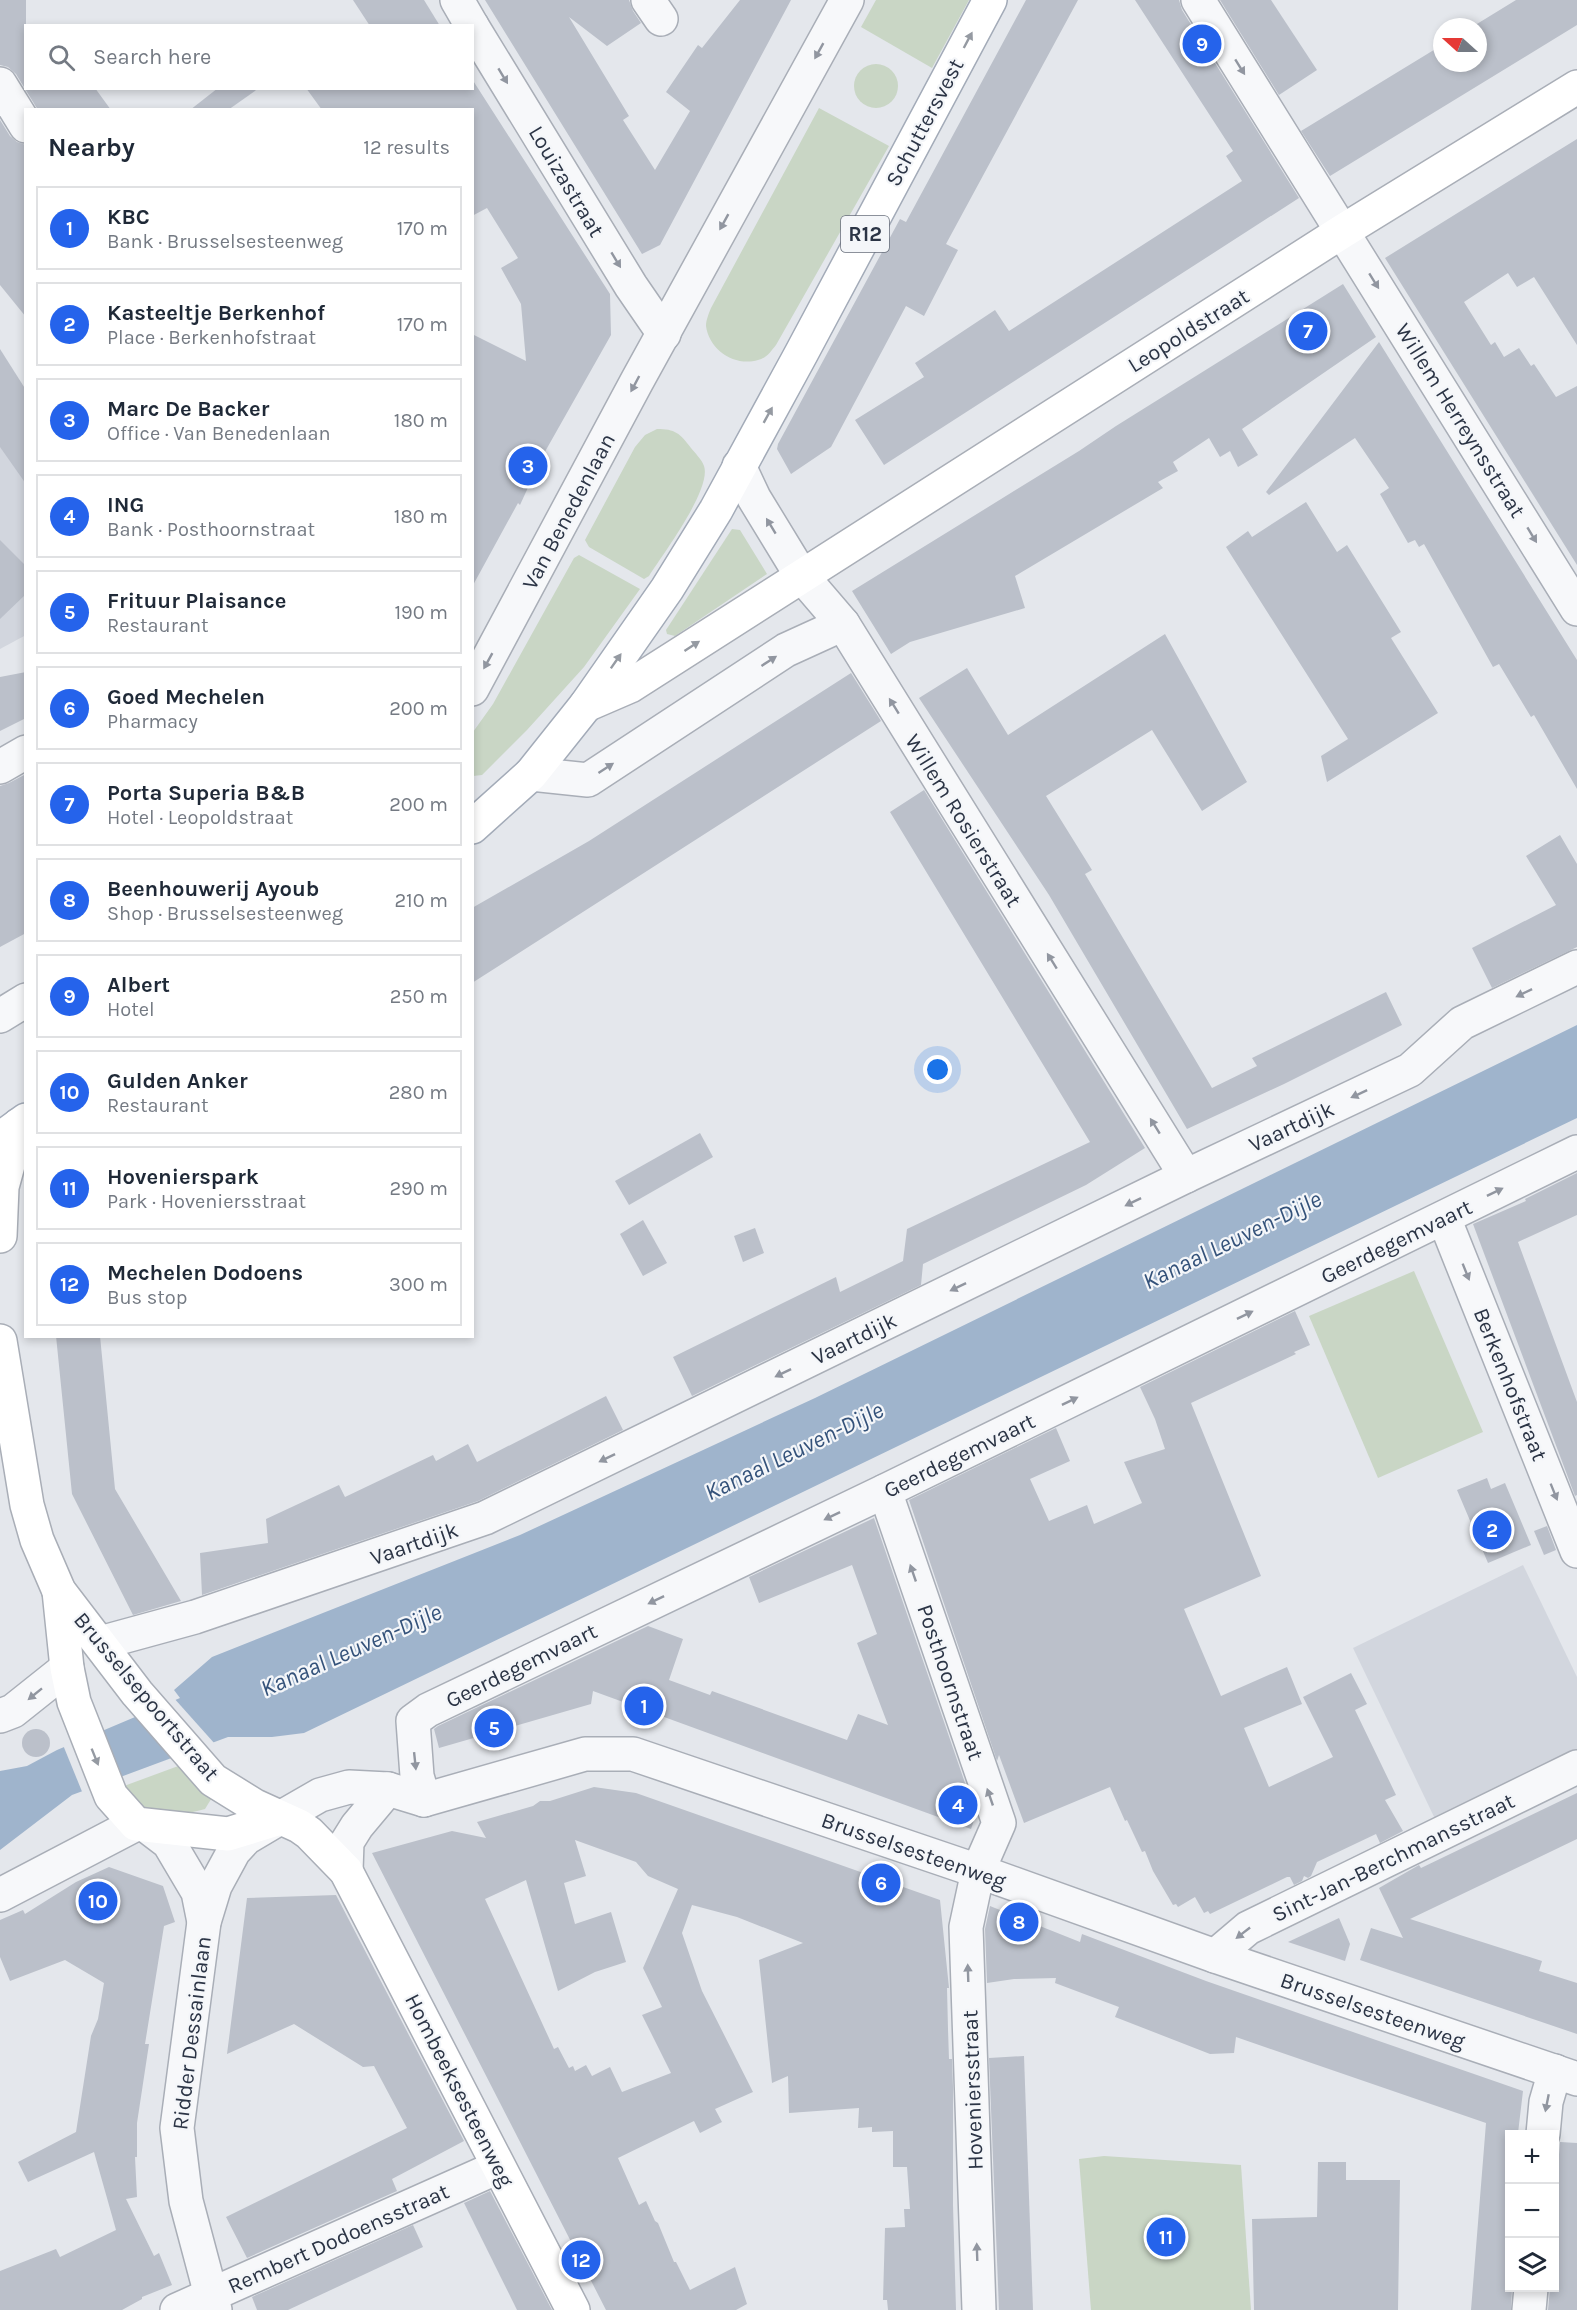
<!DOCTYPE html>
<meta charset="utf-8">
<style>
body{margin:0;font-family:Karla,sans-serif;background:#f6f6f7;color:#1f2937}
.controls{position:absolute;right:18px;bottom:18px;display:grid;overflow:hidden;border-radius:0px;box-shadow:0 3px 9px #0003}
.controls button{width:54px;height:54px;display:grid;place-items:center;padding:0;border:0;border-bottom:2px solid #e0e1e3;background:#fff;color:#1f2937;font:30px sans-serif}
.compass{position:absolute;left:1433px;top:18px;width:54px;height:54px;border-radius:50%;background:#fff;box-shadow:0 3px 9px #0003;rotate:291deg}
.you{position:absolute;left:938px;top:1070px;width:21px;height:21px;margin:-15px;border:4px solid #fff;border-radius:50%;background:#1a73e8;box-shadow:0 0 0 9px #1a73e833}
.badge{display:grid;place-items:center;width:39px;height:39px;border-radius:50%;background:#2563eb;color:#fff;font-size:20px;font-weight:700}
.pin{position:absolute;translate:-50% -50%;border:3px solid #fff;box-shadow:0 2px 6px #0006}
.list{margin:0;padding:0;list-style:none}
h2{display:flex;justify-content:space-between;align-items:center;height:78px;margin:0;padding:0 24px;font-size:26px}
h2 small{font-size:20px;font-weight:400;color:#747a83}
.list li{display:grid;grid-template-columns:39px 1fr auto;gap:18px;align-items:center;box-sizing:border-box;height:84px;margin:0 12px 12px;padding:0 12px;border:2px solid #e0e1e3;border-radius:0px}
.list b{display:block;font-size:22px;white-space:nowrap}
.list p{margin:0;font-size:20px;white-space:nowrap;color:#747a83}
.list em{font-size:20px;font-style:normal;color:#747a83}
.icon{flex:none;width:33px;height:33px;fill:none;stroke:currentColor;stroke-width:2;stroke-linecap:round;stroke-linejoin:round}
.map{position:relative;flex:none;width:1577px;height:2310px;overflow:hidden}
.search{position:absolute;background:#fff;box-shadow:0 3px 9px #0003;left:24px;top:24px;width:450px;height:66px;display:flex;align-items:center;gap:15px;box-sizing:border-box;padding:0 21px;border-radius:0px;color:#747a83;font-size:22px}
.panel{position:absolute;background:#fff;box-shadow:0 3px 9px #0003;left:24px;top:108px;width:450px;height:1230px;border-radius:0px}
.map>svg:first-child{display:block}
</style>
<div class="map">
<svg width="1577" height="2310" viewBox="0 0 1577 2310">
<rect width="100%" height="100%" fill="#e4e7ec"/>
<g fill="#d2d6de">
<path d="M0,354L25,390L26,635L0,649Z"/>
<path d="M1523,1565L1577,1677V1755L1437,1823L1353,1648Z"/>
</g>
<g fill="#c9d6c5">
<path d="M876,0H969L932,68L861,27Z"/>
<circle cx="876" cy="86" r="22"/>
<path d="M819,108L889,146L776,345C771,351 767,358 758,360C735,367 709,350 706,326C706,320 709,313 711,308Z"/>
<path d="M657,429C675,429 680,433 691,448C695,453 702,460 704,466C712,489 663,554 649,576L644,579L589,547L585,540L635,447L645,435Z"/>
<path d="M732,529L740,530L767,574L675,636L667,634L666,630Z"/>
<path d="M579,555L640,589L584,667L527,730L482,775L473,776V732L493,704L574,558Z"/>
<path d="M1414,1271L1483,1432L1378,1478L1309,1316Z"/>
<path d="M181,1765L213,1796L205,1809C162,1820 154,1821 124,1786Z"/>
<path d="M1104,2156L1241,2165L1251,2310H1091L1079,2159Z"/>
</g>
<path fill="#9fb4cc" d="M1577,1025V1118L304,1733L272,1737H228L72,1795L0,1850V1771L27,1766L57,1750L180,1698L174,1690L212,1657L520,1535L815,1398Z"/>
<g fill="#e4e7ec">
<path d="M173,1697L215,1744L213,1746L178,1759L136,1713Z"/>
<path d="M102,1728L123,1780L83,1794L63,1745Z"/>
</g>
<g fill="#bbc0ca" fill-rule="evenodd">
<path d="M0,0H26V88H95L111,110H38L16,74L8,67L0,65Z"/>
<path d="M353,0H424L440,26H370Z"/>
<path d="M485,0H629L633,11L641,23L607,46L569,17L629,116L623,120L655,170L690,111L666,92L698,45L702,48L740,0H791L660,245L642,254Z"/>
<path d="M1026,0H1078L946,244L958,250L924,316L906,306L831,447L791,474L777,449L778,444L900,219L906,222Z"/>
<path d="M1135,0H1179L1182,10L1299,198L884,465L855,420L924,377L915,363L995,310L1009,331L1242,181L1226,156L1233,151Z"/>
<path d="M1220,0H1271L1317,70L1279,95Z"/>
<path d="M1516,0H1577V25L1330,176L1301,131L1442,45V63H1478V27H1472Z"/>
<path d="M472,79L610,294L611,335L542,457L520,505L518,503L472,587V334L526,361L521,304L501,268L518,258L487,208L472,216V110H322L306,88H472Z"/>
<path d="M218,88H259L228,110H190Z"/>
<path d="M0,120L10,136L17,142L26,145V317L0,285Z"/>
<path d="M1577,139V345L1534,277L1517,287L1508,273L1464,302L1491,345L1495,342L1504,357L1519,348L1531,366L1534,364L1556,397L1577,386V565L1385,258Z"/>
<path d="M1343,284L1376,337L1242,429L1258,455L1238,467L1230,451L1220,457L1209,438L1173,462L1178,471L1158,482L1163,488L1015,576L1025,608L910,642L891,654L852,591L1079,451L1116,426Z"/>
<path d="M1379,342L1577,660V789L1534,715L1531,717L1499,664L1493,667L1424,544L1419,547L1415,540L1408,543L1380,494L1389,488L1355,438L1269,495L1266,492Z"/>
<path d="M0,349L26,390V484L0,447Z"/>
<path d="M1306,502L1337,552L1347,545L1401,632L1391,638L1438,713L1327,782L1321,756L1348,739L1226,547L1248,531L1252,537Z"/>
<path d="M0,540L26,566V594L0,619Z"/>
<path d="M1165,634L1247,782L1202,811L1152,730L1046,796L1092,870L1085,874L1212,1088L1257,1066L1252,1058L1386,992L1402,1025L1284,1084L1187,1129L1049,895L919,698L967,668L1008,735Z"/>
<path d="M26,672V718L0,731V677Z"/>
<path d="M851,673L881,721L472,983V908L589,841Z"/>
<path d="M26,774V933L0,947V786L9,783Z"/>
<path d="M924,790L1145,1148L1086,1185L923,1264L921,1285L692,1396L673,1357L836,1277L840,1292L903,1261L907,1229L1090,1142L890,812Z"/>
<path d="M1560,835L1577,864V947L1492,988L1472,948L1556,905L1526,856Z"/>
<path d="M700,1133L713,1157L629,1205L615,1181Z"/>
<path d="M1577,1173V1215L1518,1242L1577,1402V1495L1575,1496L1473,1224L1526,1201L1525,1199Z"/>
<path d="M643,1220L667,1263L643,1276L620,1234Z"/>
<path d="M755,1228L764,1253L743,1262L734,1236Z"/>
<path d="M1295,1311L1310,1345L1294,1352L1296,1354L1191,1403L1261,1576L1184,1609L1221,1696L1287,1667L1302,1704L1244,1728L1269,1787L1333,1757L1303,1697L1351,1673L1367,1704L1355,1710L1396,1795L1385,1800L1403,1831L1380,1843L1376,1834L1317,1862L1311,1876L1308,1878L1304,1876L1302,1881L1294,1885L1290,1877H1287L1210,1914L1208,1911L1204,1913L1195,1897L1178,1907L1176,1904L1173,1905L1153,1871L1145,1851L1142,1852L1127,1820L1125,1821L1110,1787L1024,1823L999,1755L997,1761L909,1500L1056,1428L1070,1461L1030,1479L1049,1521L1087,1505L1094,1524L1142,1503L1124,1462L1165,1449L1155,1419L1140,1387Z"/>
<path d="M56,1336H100L115,1489L181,1601L133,1615L72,1494Z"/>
<path d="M606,1396L623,1430L478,1501L202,1595L200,1553L268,1543L266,1519L339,1485L345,1497L433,1455L436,1461L468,1444L477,1462Z"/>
<path d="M1487,1478L1491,1489L1505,1483L1531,1545L1488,1563L1457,1490Z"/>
<path d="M874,1518L976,1815L971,1829L593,1691L591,1704L439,1748L434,1729L438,1726L648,1626L683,1639L669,1680L710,1695L712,1691L847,1740L858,1714L888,1725L857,1643L877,1634L852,1565L759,1603L749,1577Z"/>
<path d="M1547,1526L1556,1550L1544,1555L1534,1531Z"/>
<circle cx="36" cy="1743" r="14"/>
<path d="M594,1787L636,1793L940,1900L949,1988H947L948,2029L949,2059H952L953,2087V2205L956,2310H888L887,2300H883L885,2228L905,2227L904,2209H910L907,2167H893V2131L872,2132V2127L858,2128L859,2108L789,2113L788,2076L772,2083L759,1960L803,1943L737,1917L692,1905L682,1933L702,1991L753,2092L715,2109L722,2122L700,2133L694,2121L618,2158L639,2205L646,2201L655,2221L658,2223L674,2262H676L690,2290L735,2267L747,2304L736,2310H606L372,1853L452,1831L486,1838L477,1822L533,1806L540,1801H550ZM575,1840L636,1862L648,1876L678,1889L643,1968L662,2007L642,2015L671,2073L622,2092L610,2067L592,2076L586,2065L575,2071L573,2066L569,2068L558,2047L554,2049L485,1899L526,1880L558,1991L595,1972L626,1962L611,1912L575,1924L564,1883L586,1876Z"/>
<path d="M1577,1793V1839L1410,1919L1542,1961L1539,1971L1577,1983V2034L1360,1960L1371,1928L1403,1938L1379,1888L1419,1865L1421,1868Z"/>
<path d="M109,1867L163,1886L175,1922L164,1926L145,2044H149L137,2123V2157H135L137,2197L126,2199L154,2256L159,2253L172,2285L142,2297V2299L122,2310H0V2271L56,2249L60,2257L116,2230L94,2152L28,2182L18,2162L76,2132L91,2036L98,2019L104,1983L65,1960L10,1981L0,1957V1920L23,1910L25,1914L76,1882Z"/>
<path d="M336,1895L464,2141L392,2179L397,2191L247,2258L226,2217L407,2128L374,2066L363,2067L294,2024L227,2054L247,1898Z"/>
<path d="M990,1906L1080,1942L1082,1934L1206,1981L1523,2091L1518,2133L1509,2130V2288H1512L1511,2310H1471L1486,2123L1236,2037L1234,2053L1210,2054L1115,2017L1119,2007L1055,1983L1056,1978L1014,1979L987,1983L985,1929Z"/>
<path d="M1339,1918L1350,1944L1345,1961L1288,1942Z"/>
<path d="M1024,2056L1033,2310H999L989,2058Z"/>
<path d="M1560,2142L1577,2143V2310H1548L1550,2288L1554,2289V2216Z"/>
<path d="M1318,2162H1346V2180H1400L1398,2310H1254L1252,2219L1317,2217Z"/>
<path d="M490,2191L552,2310H517L464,2203Z"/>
<path d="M413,2225L423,2247L288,2310H257L252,2297Z"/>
</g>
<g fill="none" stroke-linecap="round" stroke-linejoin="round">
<g stroke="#a9aeb7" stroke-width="36">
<g id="minor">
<path d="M457,0L472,26"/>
<path d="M648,0L661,19"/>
<path d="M1198,0L1577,609"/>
<path d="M472,26L631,286L664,334"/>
<path d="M0,84L26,126"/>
<path d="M739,466L754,498L801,575L843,624L1186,1176"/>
<path d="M472,689L637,381L847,0"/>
<path d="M0,767L26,752"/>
<path d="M531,774L588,780L786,650L843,624"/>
<path d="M0,1016L26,1000"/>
<path d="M1444,1218L1577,1551"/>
<path d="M885,1491L999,1823L978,1871L966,1927L979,2310"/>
<path d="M100,1643L195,1617L485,1518L1186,1176L1410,1070L1462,1023L1577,967"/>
<path d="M0,1716L13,1711L67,1668"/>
<path d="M424,1800L417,1776L413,1721L428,1710L885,1491L1577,1152"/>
<path d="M148,1827L169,1843L198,1892L204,1922"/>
<path d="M346,1871L347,1842L357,1826L388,1789"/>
<path d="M0,1895L136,1824"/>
<path d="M1215,1956L1248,1928L1577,1767"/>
<path d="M1543,2134L1546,2102L1555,2071"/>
<path d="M177,2310L498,2167"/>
<path d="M215,2310L186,2201L177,2128L204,1922L215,1886L234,1851L246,1838L273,1822"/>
<path d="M1529,2310L1531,2288"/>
</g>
</g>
<g stroke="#a9aeb7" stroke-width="36">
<path id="tertiary" d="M280,1818L320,1795L349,1787L388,1789L424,1800L585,1754H633L978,1871L1215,1956L1577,2079"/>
</g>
<g stroke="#a9aeb7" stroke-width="36">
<g id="secondary">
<path d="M586,705L630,686L1343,231L1577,87"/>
<path d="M0,1236L2,1187L19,1125"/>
<path d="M0,1341L27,1505L37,1540L59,1591L137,1693L213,1780L255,1806L299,1826L309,1833L346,1871L573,2310"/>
<path d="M59,1591L67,1668L74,1702L111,1796L136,1824L228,1834L280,1818"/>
</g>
</g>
<g stroke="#a3abb8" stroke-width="36">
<g id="primary">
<path d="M472,827L531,774L586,705L667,589L716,510L801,354L990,0"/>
<path d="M0,1139L26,1120"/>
</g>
</g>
<use href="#minor" stroke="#f7f8fa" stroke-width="33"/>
<use href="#tertiary" stroke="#f7f8fa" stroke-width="33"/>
<use href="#secondary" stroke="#fff" stroke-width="33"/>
<use href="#primary" stroke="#fff" stroke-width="33"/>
</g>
<defs><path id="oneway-solid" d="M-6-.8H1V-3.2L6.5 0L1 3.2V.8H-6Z" transform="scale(1.5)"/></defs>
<g fill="#959aa2">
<use href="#oneway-solid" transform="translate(968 40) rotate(-62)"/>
<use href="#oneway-solid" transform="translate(768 415) rotate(-61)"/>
<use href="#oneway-solid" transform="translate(692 646) rotate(-33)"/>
<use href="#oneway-solid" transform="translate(616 661) rotate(-55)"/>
<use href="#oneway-solid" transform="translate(95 1757) rotate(68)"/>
</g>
<g fill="#9196a0">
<use href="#oneway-solid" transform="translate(819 51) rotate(119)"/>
<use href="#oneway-solid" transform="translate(1240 67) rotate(58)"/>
<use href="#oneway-solid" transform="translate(503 76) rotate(59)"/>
<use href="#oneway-solid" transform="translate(724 222) rotate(119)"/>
<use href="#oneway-solid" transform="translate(616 260) rotate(59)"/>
<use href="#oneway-solid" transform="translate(1374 281) rotate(58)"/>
<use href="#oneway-solid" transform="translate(635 384) rotate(118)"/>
<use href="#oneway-solid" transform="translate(771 526) rotate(-121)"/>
<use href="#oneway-solid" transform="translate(1532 535) rotate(59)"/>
<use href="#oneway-solid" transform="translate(488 661) rotate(119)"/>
<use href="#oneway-solid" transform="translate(769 661) rotate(-33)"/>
<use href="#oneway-solid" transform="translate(894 706) rotate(-122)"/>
<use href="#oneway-solid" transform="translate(606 768) rotate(-33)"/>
<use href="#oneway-solid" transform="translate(1052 961) rotate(-122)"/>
<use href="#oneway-solid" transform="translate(1524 993) rotate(154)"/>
<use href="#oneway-solid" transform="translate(1359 1094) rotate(155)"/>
<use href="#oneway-solid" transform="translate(1155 1126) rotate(-122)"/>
<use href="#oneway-solid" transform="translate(1495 1192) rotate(-26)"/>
<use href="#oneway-solid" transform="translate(1133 1202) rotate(154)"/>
<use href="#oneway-solid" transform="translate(1466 1272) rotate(68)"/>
<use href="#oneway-solid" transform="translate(958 1287) rotate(154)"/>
<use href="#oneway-solid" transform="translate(1245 1315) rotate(-26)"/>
<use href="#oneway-solid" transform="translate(783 1373) rotate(154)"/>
<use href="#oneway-solid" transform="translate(1070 1401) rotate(-26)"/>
<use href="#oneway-solid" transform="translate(607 1458) rotate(154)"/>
<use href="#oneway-solid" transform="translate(1554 1492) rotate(68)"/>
<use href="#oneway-solid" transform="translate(832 1516) rotate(154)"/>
<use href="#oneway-solid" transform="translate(913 1573) rotate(-109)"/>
<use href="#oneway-solid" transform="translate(656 1600) rotate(154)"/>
<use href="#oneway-solid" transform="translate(35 1694) rotate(141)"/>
<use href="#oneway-solid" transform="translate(415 1761) rotate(84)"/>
<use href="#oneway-solid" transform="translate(990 1797) rotate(-109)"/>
<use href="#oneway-solid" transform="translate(1243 1933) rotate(142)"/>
<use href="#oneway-solid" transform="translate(968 1973) rotate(-92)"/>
<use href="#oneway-solid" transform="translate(1547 2103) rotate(101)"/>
<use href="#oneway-solid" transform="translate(977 2252) rotate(-92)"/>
</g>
<g text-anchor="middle" stroke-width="4.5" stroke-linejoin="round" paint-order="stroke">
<rect fill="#f4f6f9" stroke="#676e7b" stroke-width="1.5" x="841" y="216" width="48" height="36" rx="4.5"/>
<g font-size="21" font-weight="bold" fill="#2b3445">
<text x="865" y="241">R12</text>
</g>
<g font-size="22" fill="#2b3445" stroke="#f4f6f9">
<text transform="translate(924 122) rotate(-62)" y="8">Schuttersvest</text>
<text transform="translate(567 181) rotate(59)" y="8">Louizastraat</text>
<text transform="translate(1188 330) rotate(-32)" y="8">Leopoldstraat</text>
<text transform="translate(1461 420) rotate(58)" y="8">Willem Herreynsstraat</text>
<text transform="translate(568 511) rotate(-62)" y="8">Van Benedenlaan</text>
<text transform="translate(964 820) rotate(58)" y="8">Willem Rosierstraat</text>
<text transform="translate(1291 1126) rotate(-25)" y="8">Vaartdijk</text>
<text transform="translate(1396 1241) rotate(-26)" y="8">Geerdegemvaart</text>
<text transform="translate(854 1338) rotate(-26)" y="8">Vaartdijk</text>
<text transform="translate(1511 1384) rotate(68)" y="8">Berkenhofstraat</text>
<text transform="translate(959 1455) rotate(-26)" y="8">Geerdegemvaart</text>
<text transform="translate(414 1543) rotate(-19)" y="8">Vaartdijk</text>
<text transform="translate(521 1665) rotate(-26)" y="8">Geerdegemvaart</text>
<text transform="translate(951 1682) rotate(71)" y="8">Posthoornstraat</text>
<text transform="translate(147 1696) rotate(50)" y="8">Brusselsepoortstraat</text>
<text transform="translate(914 1850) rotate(19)" y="8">Brusselsesteenweg</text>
<text transform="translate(1393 1857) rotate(-26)" y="8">Sint-Jan-Berchmansstraat</text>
<text transform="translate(1373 2010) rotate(19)" y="8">Brusselsesteenweg</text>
<text transform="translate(191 2033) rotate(-83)" y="8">Ridder Dessainlaan</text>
<text transform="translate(460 2090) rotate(63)" y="8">Hombeeksesteenweg</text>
<text transform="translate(972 2090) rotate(-92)" y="8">Hoveniersstraat</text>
<text transform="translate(338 2238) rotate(-24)" y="8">Rembert Dodoensstraat</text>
</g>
<g font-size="24" font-style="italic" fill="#34527a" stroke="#f4f6f9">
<text transform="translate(1232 1240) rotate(-26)" y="8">Kanaal Leuven-Dijle</text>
<text transform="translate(794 1451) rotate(-26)" y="8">Kanaal Leuven-Dijle</text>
<text transform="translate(351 1650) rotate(-24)" y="8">Kanaal Leuven-Dijle</text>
</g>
</g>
</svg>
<div class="controls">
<button>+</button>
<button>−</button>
<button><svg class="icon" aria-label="layers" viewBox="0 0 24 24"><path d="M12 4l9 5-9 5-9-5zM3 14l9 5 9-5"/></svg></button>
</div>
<svg class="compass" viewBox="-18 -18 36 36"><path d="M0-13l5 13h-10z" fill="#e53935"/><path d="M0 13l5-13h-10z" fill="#747a83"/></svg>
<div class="you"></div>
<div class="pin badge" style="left:644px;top:1706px">1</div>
<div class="pin badge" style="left:1492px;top:1530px">2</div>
<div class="pin badge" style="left:528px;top:466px">3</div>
<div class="pin badge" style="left:958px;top:1805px">4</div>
<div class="pin badge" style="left:494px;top:1728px">5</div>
<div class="pin badge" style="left:881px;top:1883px">6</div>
<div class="pin badge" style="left:1308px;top:331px">7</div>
<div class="pin badge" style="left:1019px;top:1922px">8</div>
<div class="pin badge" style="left:1202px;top:44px">9</div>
<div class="pin badge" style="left:98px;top:1901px">10</div>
<div class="pin badge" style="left:1166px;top:2237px">11</div>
<div class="pin badge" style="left:581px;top:2260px">12</div>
<div class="search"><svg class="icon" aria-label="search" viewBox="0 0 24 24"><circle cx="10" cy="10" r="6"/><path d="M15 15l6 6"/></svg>Search here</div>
<section class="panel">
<h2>Nearby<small>12 results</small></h2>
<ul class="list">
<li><span class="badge">1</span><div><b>KBC</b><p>Bank · Brusselsesteenweg</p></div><em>170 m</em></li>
<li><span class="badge">2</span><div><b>Kasteeltje Berkenhof</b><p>Place · Berkenhofstraat</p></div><em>170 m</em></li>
<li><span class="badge">3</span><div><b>Marc De Backer</b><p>Office · Van Benedenlaan</p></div><em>180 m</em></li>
<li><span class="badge">4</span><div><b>ING</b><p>Bank · Posthoornstraat</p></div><em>180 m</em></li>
<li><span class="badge">5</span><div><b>Frituur Plaisance</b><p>Restaurant</p></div><em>190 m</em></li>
<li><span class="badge">6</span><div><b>Goed Mechelen</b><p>Pharmacy</p></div><em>200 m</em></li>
<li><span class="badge">7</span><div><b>Porta Superia B&amp;B</b><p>Hotel · Leopoldstraat</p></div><em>200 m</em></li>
<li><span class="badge">8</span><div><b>Beenhouwerij Ayoub</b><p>Shop · Brusselsesteenweg</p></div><em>210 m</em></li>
<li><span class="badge">9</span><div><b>Albert</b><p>Hotel</p></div><em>250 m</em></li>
<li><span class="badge">10</span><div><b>Gulden Anker</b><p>Restaurant</p></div><em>280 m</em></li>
<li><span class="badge">11</span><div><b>Hovenierspark</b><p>Park · Hoveniersstraat</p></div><em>290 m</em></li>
<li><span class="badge">12</span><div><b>Mechelen Dodoens</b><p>Bus stop</p></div><em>300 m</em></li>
</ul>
</section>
</div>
